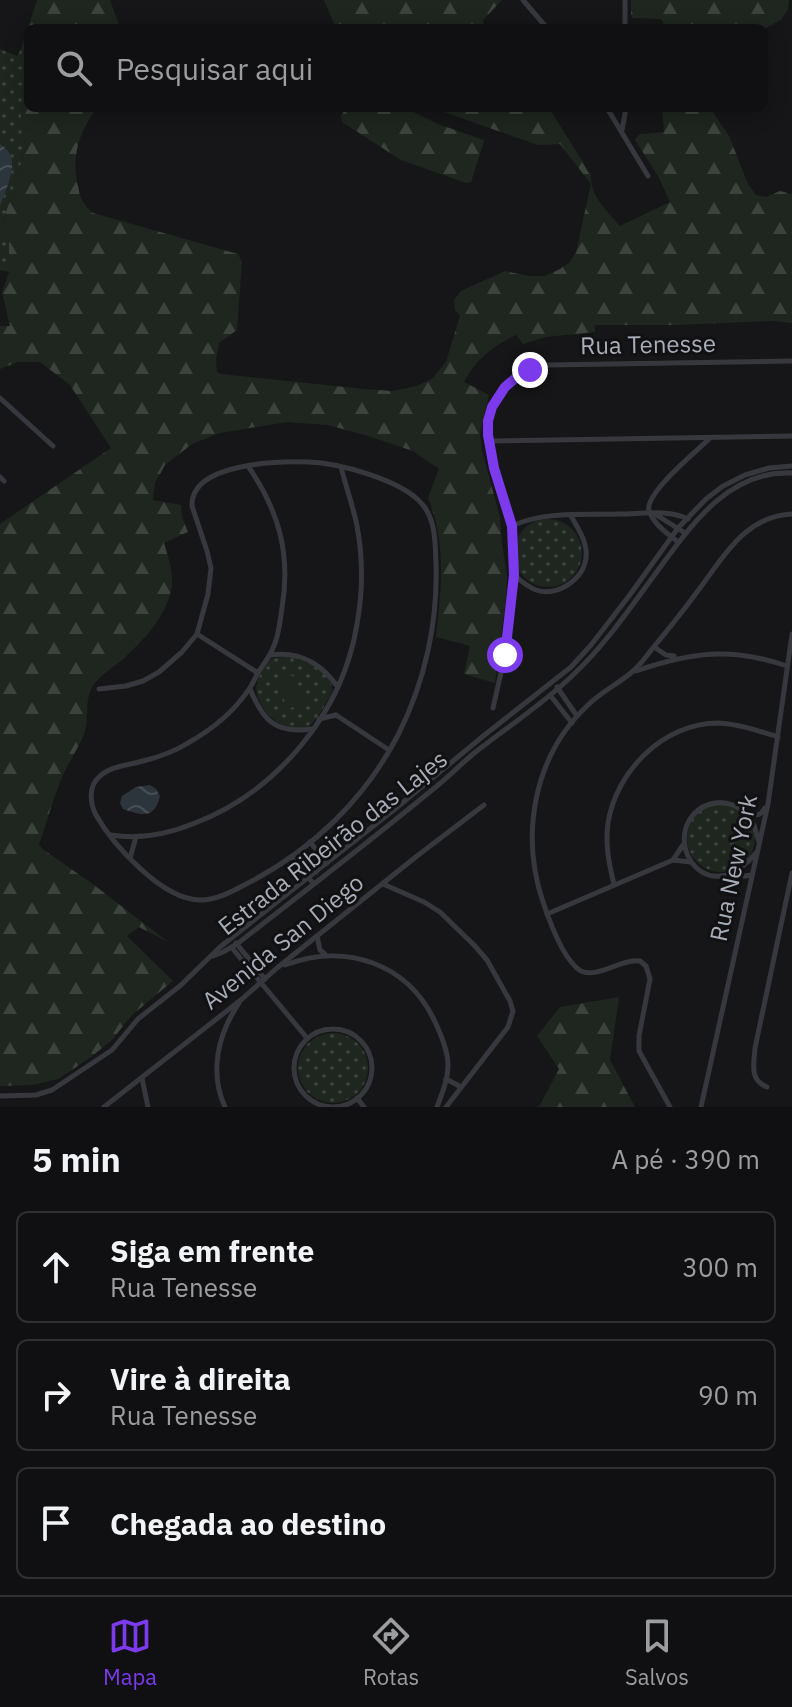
<!DOCTYPE html>
<html lang="pt">
<meta charset="utf-8">
<style>
body{margin:0;font-family:"IBM Plex Sans",sans-serif;background:#19191b;color:#f1f3f6}
.stop{position:absolute;width:24px;height:24px;margin:-18px;border:6px solid #7c3aed;border-radius:50%;background:#fff}
.stop.end{background:#7c3aed;border-color:#fff;box-shadow:0 2px 8px #0008}
.list{margin:0;padding:0;list-style:none}
h2{display:flex;justify-content:space-between;align-items:center;height:104px;margin:0;padding:0 32px;font-size:34px}
h2 small{font-size:26px;font-weight:400;color:#9c9d9f}
.list li{display:grid;grid-template-columns:52px 1fr auto;gap:24px;align-items:center;box-sizing:border-box;height:112px;margin:0 16px 16px;padding:0 16px;border:2px solid #303032;border-radius:12px}
.list b{display:block;font-size:30px;white-space:nowrap}
.list p{margin:0;font-size:26px;white-space:nowrap;color:#9c9d9f}
.list em{font-size:26px;font-style:normal;color:#9c9d9f}
.icon{flex:none;width:44px;height:44px;fill:none;stroke:currentColor;stroke-width:2;stroke-linecap:round;stroke-linejoin:round}
.map{position:relative;flex:none;width:792px;height:1107px;overflow:hidden}
.search{position:absolute;background:#101012;box-shadow:0 4px 20px #0003;left:24px;right:24px;top:24px;height:88px;display:flex;align-items:center;gap:20px;box-sizing:border-box;padding:0 28px;border-radius:12px;color:#9c9d9f;font-size:30px}
.sheet{height:488px;background:#101012}
nav{display:flex;justify-content:space-around;align-items:center;box-sizing:border-box;height:112px;border-top:2px solid #303032;background:#101012;font-size:22px;color:#9c9d9f}
nav a{display:grid;justify-items:center;gap:4px}
nav .on{color:#7c3aed}
.map>svg:first-child{display:block}
</style>
<div class="map">
<svg width="792" height="1107" viewBox="0 0 792 1107">
<defs>
<pattern id="forest-firs" width="22" height="20" patternUnits="userSpaceOnUse" patternTransform="scale(2)"><rect width="22" height="20" fill="#1e261f"/><path d="M5 1l3.5 6h-7zM16 11l3.5 6h-7z" fill="#3c433d"/></pattern>
<pattern id="park-dots" width="8" height="8" patternUnits="userSpaceOnUse" patternTransform="scale(2)"><rect width="8" height="8" fill="#1e261f"/><path d="M2 2h.1M6 6h.1" fill="none" stroke="#3c433d" stroke-width="1.8" stroke-linecap="round"/></pattern>
<pattern id="water-waves" width="16" height="10" patternUnits="userSpaceOnUse" patternTransform="scale(2)"><rect width="16" height="10" fill="#2c353c"/><path d="M0 5q4-4 8 0t8 0" fill="none" stroke="#485056"/></pattern>
</defs>
<rect width="100%" height="100%" fill="#161618"/>
<g fill="url(#forest-firs)">
<path d="M37,0H110L120,28H28V61L21,49Z"/>
<path d="M324,0H502L483,20L484,28H336Z"/>
<path d="M631,0H789L788,9L781,20L764,29L663,28V22L661,19L633,18L631,16Z"/>
<path d="M28,63V108H96C79,135 71,154 78,186C80,198 83,205 93,213L238,254L242,262L237,330L219,343L216,359L217,372L221,374L364,389L392,391L417,386L433,378L446,362L460,316L455,310L454,300L461,291L505,271L529,276H545L560,269L570,262L576,252L591,184L560,144L538,145L433,108H549L591,175C590,196 607,211 620,226L670,202L658,176L635,140L640,134L664,132L662,108H710L729,136L748,184L756,195L766,197L780,191L792,194V323L773,321L675,325H595V332L545,337L523,344L516,335C493,346 476,359 464,382L489,395L480,434L482,451L500,517L502,544L507,575L506,599L495,683L464,674L470,646L436,637C441,591 447,542 428,498L439,469L413,451L368,436L328,425L287,422L220,433L192,444L165,465L155,483L153,500L181,505L182,517L188,532L164,543C168,556 173,571 172,585C168,615 144,640 122,660C113,667 101,675 94,684C83,699 90,721 83,737C77,750 69,762 63,775C53,798 47,822 39,845L44,850L94,885L168,942L139,927L127,936L173,981L132,1015L112,1040L91,1057L58,1079L33,1085L0,1086V524L111,448L70,385L40,362H18L0,369V326H10L2,293L9,272L1,228L26,147L21,130V104Z"/>
<path d="M346,108H405L438,124L481,139L484,141L471,182L466,183L401,160L342,122L341,116Z"/>
<path d="M619,997L610,1060L635,1107H536L540,1105L559,1069L537,1036L560,1007Z"/>
</g>
<g fill="url(#park-dots)">
<path d="M0,49L17,56L21,49L28,61L21,104V130L26,147L1,228L9,240V272L0,270V207L11,174L7,148L0,144Z"/>
<circle cx="548" cy="553" r="34"/>
<path d="M288,656C302,659 329,670 332,687C333,693 329,698 326,703C322,710 317,719 311,724C295,736 273,723 264,709C250,687 257,678 271,659Z"/>
<circle cx="721" cy="838" r="34"/>
<circle cx="333" cy="1068" r="35"/>
</g>
<path fill="#1e261f" d="M292,675L304,703L288,709L276,681Z"/>
<g fill="url(#water-waves)">
<path d="M0,144C24,157 6,187 0,207Z"/>
<path d="M150,785L156,789L160,796C155,819 142,816 123,809L120,803L122,796L136,787Z"/>
</g>
<g fill="none" stroke-linecap="round" stroke-linejoin="round">
<g stroke="#37383d" stroke-width="5">
<path d="M523,0L547,28"/>
<path d="M625,0V28"/>
<path d="M607,108L648,176"/>
<path d="M622,130L626,108"/>
<path d="M0,398L53,446"/>
<path d="M489,441L792,436"/>
<path d="M0,477L4,481"/>
<path d="M655,514L685,533"/>
<path d="M512,526C544,511 585,515 619,514C641,514 668,509 688,519"/>
<path d="M678,542C667,533 653,524 649,510C645,493 697,451 709,439"/>
<path d="M515,576C521,581 528,587 536,590C557,597 583,580 586,558C588,543 578,528 571,516"/>
<path d="M197,634L258,673"/>
<path d="M654,647L666,655L674,656"/>
<path d="M270,655C299,651 320,662 337,686"/>
<path d="M636,671C691,652 731,647 787,666"/>
<path d="M557,687L577,716"/>
<path d="M99,689L126,686L143,681L159,672L182,652L197,634L208,594L211,568L207,551L192,506C190,463 279,461 308,462C339,463 402,480 422,504C436,520 435,543 436,563C438,622 425,682 398,735C365,799 313,849 250,882C235,890 216,901 199,900C162,899 113,845 96,815C90,803 88,787 99,777C110,766 129,765 143,761C159,757 174,752 188,743C211,730 234,712 249,689C253,684 255,677 259,671C264,664 270,656 273,648C279,636 280,621 282,608C291,554 279,511 248,466"/>
<path d="M250,689C263,720 275,734 311,729"/>
<path d="M550,695L572,723"/>
<path d="M493,708L505,655L514,575L512,526L494,468L488,435V421L492,407L505,387L518,376L548,365L792,361"/>
<path d="M336,715L389,750"/>
<path d="M319,719L336,715"/>
<path d="M747,814L754,825L759,842"/>
<path d="M111,835C140,840 168,834 195,823C278,791 343,712 357,624C363,591 363,558 357,526C353,506 346,487 341,467"/>
<path d="M310,842L327,863"/>
<path d="M299,851L316,872"/>
<path d="M756,853C748,863 734,875 721,876C691,879 675,842 690,819C699,805 717,799 733,805C740,808 748,815 756,815C762,814 762,812 765,808"/>
<path d="M291,857L313,883"/>
<path d="M130,858L136,837"/>
<path d="M673,860L683,845"/>
<path d="M729,874L745,876L752,875"/>
<path d="M383,884L424,902L440,912L474,945L487,960L510,1001L513,1011L508,1027L446,1107"/>
<path d="M614,884C609,864 605,844 608,823C616,771 664,723 718,723C739,724 759,731 778,737"/>
<path d="M547,914L673,860L690,862"/>
<path d="M317,936L320,950L325,954"/>
<path d="M236,943L265,979"/>
<path d="M232,948L307,1038"/>
<path d="M213,956L223,952L237,944C302,893 368,843 432,790C446,779 459,766 473,754C506,728 542,705 573,675C608,642 635,601 664,562C695,520 732,470 792,473"/>
<path d="M285,965C345,942 409,963 436,1024C442,1037 448,1051 448,1065C448,1079 442,1094 437,1107"/>
<circle cx="333" cy="1068" r="39"/>
<path d="M142,1078L148,1107"/>
<path d="M446,1079L461,1087"/>
<path d="M767,1087C749,1080 754,1064 755,1048L792,873"/>
<path d="M0,1096L36,1095L52,1090L112,1050L138,1019L181,985L220,947L395,809L482,737L571,667L591,645L629,596L678,528L706,499L723,486L745,475L769,468L792,466"/>
<path d="M357,1098L364,1107"/>
<path d="M104,1107L242,999L277,968L417,856L484,805"/>
<path d="M225,1107C209,1072 218,1034 239,1003"/>
<path d="M670,1107L639,1051V1036L650,979L646,966L640,961C622,958 597,979 581,971C564,961 549,920 543,902C520,834 534,755 588,705C601,692 618,684 632,672C639,666 646,657 652,649C667,631 683,611 697,592C723,558 744,516 792,514"/>
<path d="M701,1107L768,804L792,634"/>
</g>
</g>
<g fill="none" stroke-linecap="round" stroke-linejoin="round">
<path stroke="#7c3aed" stroke-width="10" d="M505,655L514,575L512,526L494,468L488,435V421L492,407L505,387L518,376L530,370"/>
</g>
<g text-anchor="middle" stroke-width="6" stroke-linejoin="round" paint-order="stroke">
<g font-size="24" fill="#a8adb8" stroke="#111113">
<text transform="translate(648 345) rotate(-1)" y="8">Rua Tenesse</text>
<text transform="translate(333 843) rotate(-38)" y="8">Estrada Ribeirão das Lajes</text>
<text transform="translate(734 868) rotate(-78)" y="8">Rua New York</text>
<text transform="translate(283 942) rotate(-39)" y="8">Avenida San Diego</text>
</g>
</g>
</svg>
<div class="stop" style="left:505px;top:655px"></div>
<div class="stop end" style="left:530px;top:370px"></div>
<div class="search"><svg class="icon" aria-label="search" viewBox="0 0 24 24"><circle cx="10" cy="10" r="6"/><path d="M15 15l6 6"/></svg>Pesquisar aqui</div>
</div>
<section class="sheet">
<h2>5 min<small>A pé · 390 m</small></h2>
<ul class="list">
<li><svg class="icon" aria-label="ahead" viewBox="0 0 24 24"><path d="M12 20V5M6 11l6-6 6 6"/></svg><div><b>Siga em frente</b><p>Rua Tenesse</p></div><em>300 m</em></li>
<li><svg class="icon" aria-label="right" viewBox="0 0 24 24"><path d="M7 20v-9h11M14 6l5 5-5 5"/></svg><div><b>Vire à direita</b><p>Rua Tenesse</p></div><em>90 m</em></li>
<li><svg class="icon" aria-label="arrive" viewBox="0 0 24 24"><path d="M6 21V4h12l-3 4 3 4H6"/></svg><div><b>Chegada ao destino</b></div></li>
</ul>
</section>
<nav>
<a class="on"><svg class="icon" aria-label="map" viewBox="0 0 24 24"><path d="M3 6l6-2 6 2 6-2v14l-6 2-6-2-6 2zM9 4v14M15 6v14"/></svg>Mapa</a>
<a><svg class="icon" aria-label="directions" viewBox="0 0 24 24"><path d="M12 3l9 9-9 9-9-9zM9 14v-3h6M13 9l2 2-2 2"/></svg>Rotas</a>
<a><svg class="icon" aria-label="saved" viewBox="0 0 24 24"><path d="M7 4h10v16l-5-4-5 4z"/></svg>Salvos</a>
</nav>
